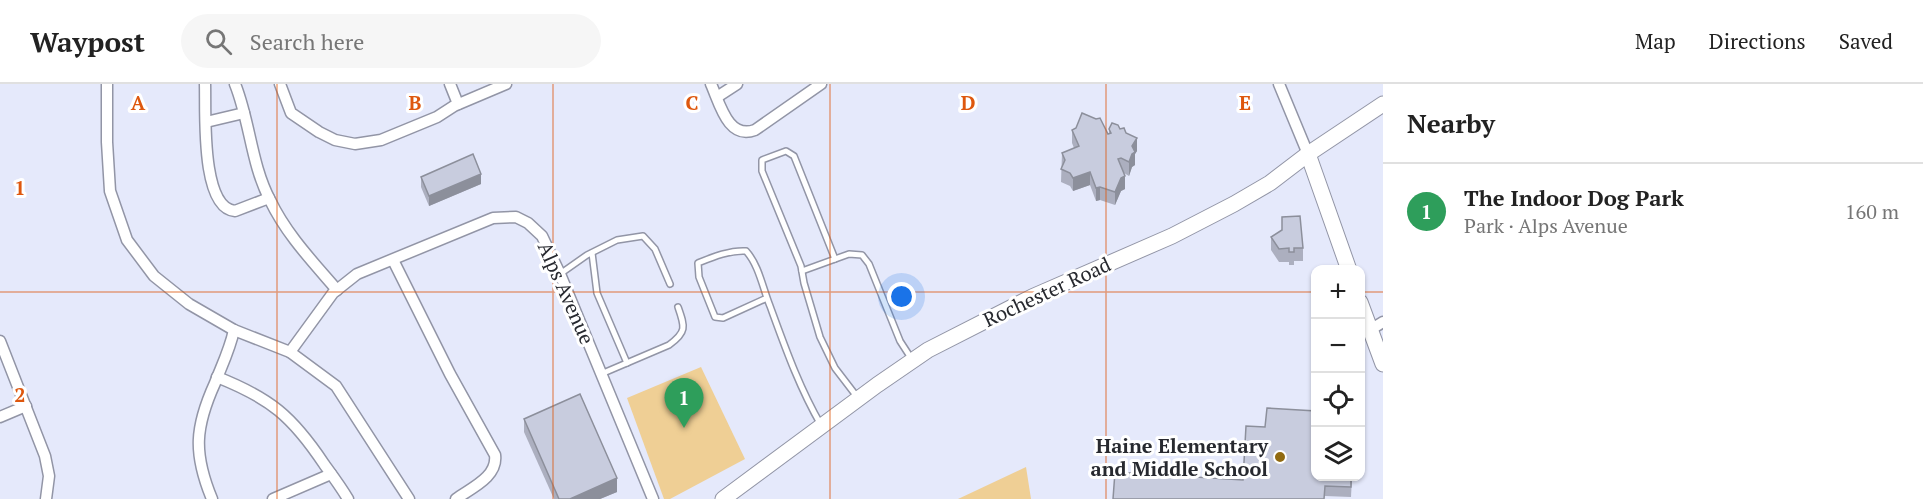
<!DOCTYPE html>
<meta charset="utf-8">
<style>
body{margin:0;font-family:"PT Serif",serif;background:#f6f6f6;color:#222}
.controls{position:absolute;right:18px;bottom:18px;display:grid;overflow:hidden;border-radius:12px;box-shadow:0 2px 4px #0004}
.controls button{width:54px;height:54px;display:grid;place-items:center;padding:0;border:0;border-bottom:2px solid #e0e0e0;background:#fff;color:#222;font:30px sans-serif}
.you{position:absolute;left:902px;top:213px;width:21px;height:21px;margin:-15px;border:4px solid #fff;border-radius:50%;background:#1a73e8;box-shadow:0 0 0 9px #1a73e833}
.badge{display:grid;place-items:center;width:39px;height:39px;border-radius:50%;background:#7c3aed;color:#fff;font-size:20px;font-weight:700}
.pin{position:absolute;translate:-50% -50px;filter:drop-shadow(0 2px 3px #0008)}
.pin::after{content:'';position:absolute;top:32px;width:21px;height:18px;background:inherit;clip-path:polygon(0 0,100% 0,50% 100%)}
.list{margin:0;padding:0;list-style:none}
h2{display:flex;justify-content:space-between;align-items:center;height:78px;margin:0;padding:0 24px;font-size:26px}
h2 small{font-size:20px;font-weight:400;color:#767676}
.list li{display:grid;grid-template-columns:39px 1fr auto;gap:18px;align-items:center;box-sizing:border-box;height:96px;padding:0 24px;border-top:2px solid #e0e0e0}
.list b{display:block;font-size:22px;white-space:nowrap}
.list p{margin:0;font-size:20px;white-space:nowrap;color:#767676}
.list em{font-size:20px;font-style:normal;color:#767676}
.icon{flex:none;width:33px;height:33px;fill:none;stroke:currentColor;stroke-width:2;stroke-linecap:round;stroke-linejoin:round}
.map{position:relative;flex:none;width:1383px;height:415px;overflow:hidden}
header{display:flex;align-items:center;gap:36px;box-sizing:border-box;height:84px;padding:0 30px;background:#fff;border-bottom:2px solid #e0e0e0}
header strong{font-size:28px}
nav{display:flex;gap:33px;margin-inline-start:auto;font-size:21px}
.search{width:420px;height:54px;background:#f6f6f6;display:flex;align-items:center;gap:15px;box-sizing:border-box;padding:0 21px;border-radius:33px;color:#767676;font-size:22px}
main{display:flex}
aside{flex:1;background:#fff}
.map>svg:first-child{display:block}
</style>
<header>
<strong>Waypost</strong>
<div class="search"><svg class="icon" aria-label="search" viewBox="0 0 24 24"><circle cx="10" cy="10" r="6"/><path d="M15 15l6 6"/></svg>Search here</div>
<nav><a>Map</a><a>Directions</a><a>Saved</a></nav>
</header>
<main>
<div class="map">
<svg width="1383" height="415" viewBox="0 0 1383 415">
<rect width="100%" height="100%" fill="#e5e9fb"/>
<g fill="#efcf95">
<path d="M701,283L745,375L670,415H664L627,314Z"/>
<path d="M1026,383L1031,415H958Z"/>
</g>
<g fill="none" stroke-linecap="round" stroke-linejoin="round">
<g stroke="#9295a6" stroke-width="8">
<g id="lane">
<path d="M592,169L597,209L627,279"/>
<path d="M835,175L794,72L786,67L762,76V87L801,182L804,199L820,253L835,284L858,314"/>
<path d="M802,187L849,170L862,171L869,180L900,257L911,274"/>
<path d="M560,190L587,171L617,156L643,152L655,165L670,200"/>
<path d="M767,214L723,234L715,233L699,193L698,179C713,173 730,166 746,167C759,181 763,205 770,222C785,263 799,303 821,341"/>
<path d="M601,290L669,261C687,248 685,243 678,223"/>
</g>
</g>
<g stroke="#9295a6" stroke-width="13">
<g id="street">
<path d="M107,0V58L110,107L127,156L154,192L189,220L234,246L290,268L336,302L409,415"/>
<path d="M205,0C206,25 200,124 235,127L269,114"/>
<path d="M235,0C250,37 251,80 270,116C286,150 313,178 337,206"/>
<path d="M280,0L291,29L319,48L335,56L355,60L381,56L437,33L454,22L506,0"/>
<path d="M450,0L458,20"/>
<path d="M711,0C720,20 728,56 755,46L821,0"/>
<path d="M1279,0L1308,70"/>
<path d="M717,13L737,0"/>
<path d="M206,38L244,29"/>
<path d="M393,176L450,290L495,371C498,393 471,404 456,415"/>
<path d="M1370,246L1383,238"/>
<path d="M0,257L45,372L49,392L46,415"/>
<path d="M290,268L333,209L357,190L493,134L516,133L528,139L542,152L560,190L653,415"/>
<path d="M217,293C270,314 292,332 324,380C332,391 341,403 348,415"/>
<path d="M0,333L26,322"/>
<path d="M212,415C193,369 195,343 215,299C222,281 230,265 234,246"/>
<path d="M273,415L331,390"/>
</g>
</g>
<g stroke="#9295a6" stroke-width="17">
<g id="secondary">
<path d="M1308,70L1349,186"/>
<path d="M1360,218L1383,280"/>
<path d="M723,415L877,301L928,266L1032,213L1172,152L1234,120L1270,99L1308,70L1383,20"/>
</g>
</g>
<use href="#lane" stroke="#fff" stroke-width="5"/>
<use href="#street" stroke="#fff" stroke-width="10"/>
<use href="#secondary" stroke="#fff" stroke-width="15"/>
</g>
<g fill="#acafbf">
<path d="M1109,45H1120L1137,67L1135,70V81L1132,83L1129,92L1124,89L1125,105L1121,107L1115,121L1100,116L1096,117L1090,101L1073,107L1070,102L1061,98L1062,69L1074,64L1072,59V46L1108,50H1109Z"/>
<path d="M421,93L481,100L429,122L421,103Z"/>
<path d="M1282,133L1303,164V177H1294V181H1289V178H1279L1271,166V153L1282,147Z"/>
<path d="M524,335L617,408L600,415H554L524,348Z"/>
<path d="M1316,393H1352L1351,413L1325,412L1243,396Z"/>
</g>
<g fill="#8c8f9b">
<path d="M1137,54V67L1135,70V81L1132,83L1129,92V78L1132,62Z"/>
<path d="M1090,88V101L1073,107V94Z"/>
<path d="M481,90V100L429,122V112Z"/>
<path d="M1125,92V105L1121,107L1115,121V108L1121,94Z"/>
<path d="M1100,103V116L1096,117V104Z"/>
<path d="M617,394V408L600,415H570Z"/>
</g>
<g fill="#c8ccde" stroke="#8c8f9b" stroke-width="1.5">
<path d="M1082,29L1096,35L1100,34L1108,50L1111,49L1109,45L1112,39L1118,41L1120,45L1124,44L1126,49L1137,54L1132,62L1135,68L1132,70L1129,78L1121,74L1118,75L1125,92L1121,94L1115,108L1100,103L1096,104L1090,88L1073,94L1070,89L1061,85L1065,76L1062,69L1079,62L1072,46L1076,44Z"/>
<path d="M473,70L481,90L429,112L421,93Z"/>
<path d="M1300,132L1303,164H1294V168H1289V164L1279,165L1271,153L1282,146V133Z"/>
<path d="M580,310L617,394L570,415H559L524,335Z"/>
<path d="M1267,324L1316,327V393H1351V403L1325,402L1324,415H1113L1115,388L1243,396L1246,342L1265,343Z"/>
</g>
<path fill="none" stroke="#de570e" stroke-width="1.5" stroke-opacity="0.55" d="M277,0V415M553,0V415M830,0V415M1106,0V415M0,208H1316M1360,208H1383"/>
<circle fill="#916a11" stroke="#fff" stroke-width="2" cx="1280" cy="373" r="6"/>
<g text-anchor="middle" stroke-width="6" stroke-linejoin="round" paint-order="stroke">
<g font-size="20" fill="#27292f" stroke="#fff">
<text transform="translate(1047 208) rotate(-25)" y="7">Rochester Road</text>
<text transform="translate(566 209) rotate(66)" y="7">Alps Avenue</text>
</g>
<g font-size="20" font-weight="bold" fill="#27292f" stroke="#fff" text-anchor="end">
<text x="1268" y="369">Haine Elementary<tspan x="1268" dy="23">and Middle School</tspan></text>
</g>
</g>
<g font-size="20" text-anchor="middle" font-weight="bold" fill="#de570e" stroke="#fff" stroke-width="6" stroke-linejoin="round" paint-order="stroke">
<text x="138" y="26">A</text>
<text x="415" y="26">B</text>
<text x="692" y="26">C</text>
<text x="968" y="26">D</text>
<text x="1245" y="26">E</text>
<text x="20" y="111">1</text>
<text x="20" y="318">2</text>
</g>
</svg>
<div class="controls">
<button>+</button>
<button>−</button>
<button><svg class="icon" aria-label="locate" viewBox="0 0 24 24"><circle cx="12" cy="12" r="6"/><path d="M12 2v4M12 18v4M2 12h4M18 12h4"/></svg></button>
<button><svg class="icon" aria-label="layers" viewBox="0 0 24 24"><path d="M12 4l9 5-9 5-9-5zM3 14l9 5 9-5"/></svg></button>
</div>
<div class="you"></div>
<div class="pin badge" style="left:684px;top:344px;background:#2e9e5b">1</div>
</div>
<aside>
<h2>Nearby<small></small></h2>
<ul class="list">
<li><span class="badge" style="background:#2e9e5b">1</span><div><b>The Indoor Dog Park</b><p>Park · Alps Avenue</p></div><em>160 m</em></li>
</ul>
</aside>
</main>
